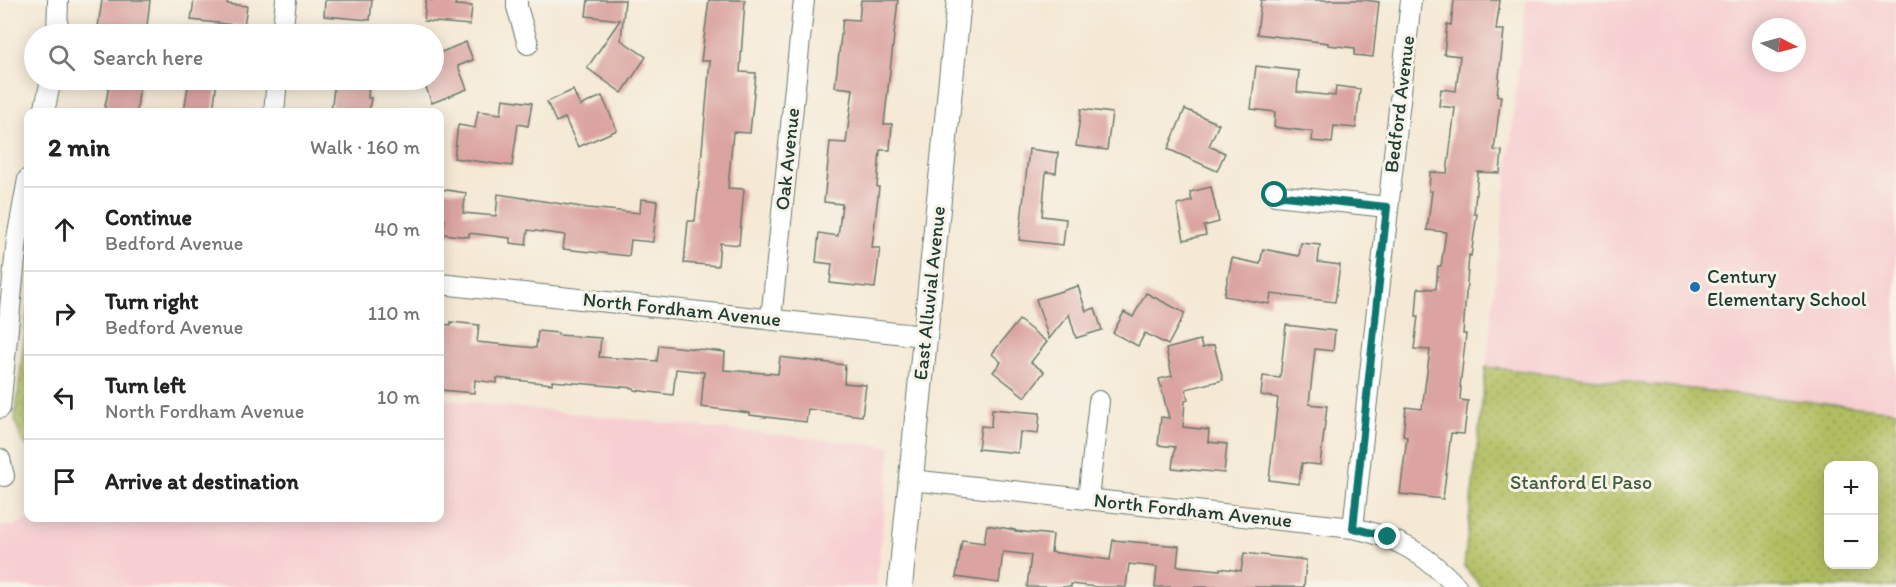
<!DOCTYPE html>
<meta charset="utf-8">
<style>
body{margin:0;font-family:Itim,sans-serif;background:#f6f6f6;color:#222}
.controls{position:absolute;right:18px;bottom:18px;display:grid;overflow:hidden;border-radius:12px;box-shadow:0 3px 15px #0003}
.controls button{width:54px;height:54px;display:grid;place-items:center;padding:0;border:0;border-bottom:2px solid #e0e0e0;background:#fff;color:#222;font:30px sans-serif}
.compass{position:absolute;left:1752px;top:18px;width:54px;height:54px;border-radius:50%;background:#fff;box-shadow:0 3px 15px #0003;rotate:96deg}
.stop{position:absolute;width:18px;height:18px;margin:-14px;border:4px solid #0f766e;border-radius:50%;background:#fff}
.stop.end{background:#0f766e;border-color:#fff;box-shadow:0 2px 6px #0008}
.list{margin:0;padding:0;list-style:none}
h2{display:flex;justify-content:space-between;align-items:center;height:78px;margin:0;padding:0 24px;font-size:26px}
h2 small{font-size:20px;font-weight:400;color:#767676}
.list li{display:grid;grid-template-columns:39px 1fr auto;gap:18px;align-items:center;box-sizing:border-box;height:84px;padding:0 24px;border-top:2px solid #e0e0e0}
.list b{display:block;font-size:22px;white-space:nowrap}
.list p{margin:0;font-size:20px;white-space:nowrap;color:#767676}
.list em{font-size:20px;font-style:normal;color:#767676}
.icon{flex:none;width:33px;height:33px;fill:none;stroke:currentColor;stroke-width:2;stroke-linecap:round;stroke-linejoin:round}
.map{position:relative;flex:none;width:1896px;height:587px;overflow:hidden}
.search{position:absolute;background:#fff;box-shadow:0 3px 15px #0003;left:24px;top:24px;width:420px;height:66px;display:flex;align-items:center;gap:15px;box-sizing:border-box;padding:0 21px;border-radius:33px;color:#767676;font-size:22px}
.panel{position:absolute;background:#fff;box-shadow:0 3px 15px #0003;left:24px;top:108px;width:420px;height:414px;border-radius:12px}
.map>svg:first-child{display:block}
</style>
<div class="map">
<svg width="1896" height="587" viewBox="0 0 1896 587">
<defs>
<pattern id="green-dots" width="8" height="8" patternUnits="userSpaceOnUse" patternTransform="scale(1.5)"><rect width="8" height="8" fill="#b1be60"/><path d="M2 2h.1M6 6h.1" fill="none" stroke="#8f9c50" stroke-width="1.8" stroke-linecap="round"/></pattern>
</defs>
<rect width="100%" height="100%" fill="#f7f3e8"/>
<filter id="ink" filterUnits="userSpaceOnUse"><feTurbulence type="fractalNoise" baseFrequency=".0167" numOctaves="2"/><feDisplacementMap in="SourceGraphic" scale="12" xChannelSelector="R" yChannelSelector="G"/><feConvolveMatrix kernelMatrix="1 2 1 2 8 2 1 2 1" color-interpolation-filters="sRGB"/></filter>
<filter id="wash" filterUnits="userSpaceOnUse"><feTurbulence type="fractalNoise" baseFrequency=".008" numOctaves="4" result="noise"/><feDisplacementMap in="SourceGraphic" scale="24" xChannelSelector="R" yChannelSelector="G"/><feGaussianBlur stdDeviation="1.35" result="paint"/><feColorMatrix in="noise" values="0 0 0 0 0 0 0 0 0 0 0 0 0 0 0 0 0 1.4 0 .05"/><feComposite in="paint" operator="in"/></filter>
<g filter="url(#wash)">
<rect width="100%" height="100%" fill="#f5e9d5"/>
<g fill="#f7cfd2" fill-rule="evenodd">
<path d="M1526,0H1896V414L1486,367ZM1761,27H1797V63H1761Z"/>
<path d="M440,399L891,447L876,587H0V526H13L30,518H440Z"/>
</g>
<g fill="url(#green-dots)" stroke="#687e4a" stroke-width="1.5" fill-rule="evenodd">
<path d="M28,305V447L21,439L15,420Z"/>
<path d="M1486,367L1896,411V587H1481L1464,566ZM1828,466H1874V564H1828Z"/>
</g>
<g id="blocks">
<g fill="#dba4a1">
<path d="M102,0H150L146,34H97Z"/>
<path d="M194,0H228L227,4L247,6L244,26L191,20Z"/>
<path d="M325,0H372L370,20L324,16Z"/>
<path d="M426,0H456L455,5L472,6L470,25L424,21Z"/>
<path d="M588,0H625L621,40L646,57L622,93L587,68L620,20L586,16Z"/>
<path d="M709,0H745L740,72L756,73L750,133L733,132L728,188L744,189L739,245L720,243L718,266L684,263L688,221H695L701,162L710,61H701Z"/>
<path d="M861,0H898L884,124H892L890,150H880L877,187H879L872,248H880L875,288L830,283L832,264L816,262L819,233L838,236L842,204L824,202L830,142L846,143L853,89L835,87L843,19L859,20Z"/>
<path d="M1261,0H1365L1379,2L1373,57L1354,55L1355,48L1328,45V43L1257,34Z"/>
<path d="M1454,0H1500L1496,30H1504L1497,96H1501L1494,150L1502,151L1500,173L1478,172L1474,214H1477L1471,256L1469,255L1463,334H1466L1460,387H1461L1460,400L1468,401L1464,434L1451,433L1443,499L1400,494L1407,437L1403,436L1406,407L1422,409L1430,350L1414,349L1418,316H1416L1418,288L1436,289L1438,266H1441L1446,232L1427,230L1432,191H1429L1430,172L1447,173L1455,108L1439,106L1441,89L1456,91L1460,56L1444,54L1447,24L1451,25Z"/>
<path d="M466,42L473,60L458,66L467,89L432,103L423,80H434V55Z"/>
<path d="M1256,66L1299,71L1297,92L1335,96L1336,86L1360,89L1356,128L1334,126L1332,143L1312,141L1313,132L1274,127L1275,112L1251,109Z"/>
<path d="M110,80H140L137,112H104Z"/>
<path d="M189,80H217L213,112H184Z"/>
<path d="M335,80H369L368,98H371L369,112H331Z"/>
<path d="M573,90L580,106L602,96L617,130L578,147L565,118L556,122L547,102Z"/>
<path d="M503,99L532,103L528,126L518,124L512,166L454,158L458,125L475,128L478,111L501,114Z"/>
<path d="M1081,109L1112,113L1107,150L1076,146Z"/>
<path d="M1185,109L1219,124L1209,146L1225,153L1217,171L1168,149Z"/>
<path d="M1029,149L1058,153L1056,173L1046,172L1042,216L1066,219L1063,245L1019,240Z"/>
<path d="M1211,187L1219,222L1204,226L1206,235L1184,240L1177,205L1192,201L1190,192Z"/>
<path d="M440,189L466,193L463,213L496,216L498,194L588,208L640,213L641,199L657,201L653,242L631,240L629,256L563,249L565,235L528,230L526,245L510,243V238L469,233V237L443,234L445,219L440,218Z"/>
<path d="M1301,243L1320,245L1318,262L1340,265L1335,302L1271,294L1269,304L1224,296L1232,258L1260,264L1263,249L1299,256Z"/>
<path d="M1078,286L1086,311L1095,308L1102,330L1076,338L1069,314L1049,339L1036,299Z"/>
<path d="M1146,293L1185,313L1168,345L1145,333L1138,346L1113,333L1124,312L1133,317Z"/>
<path d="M1019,320L1047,342L1031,362L1044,372L1025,397L993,372L1001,362L992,354Z"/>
<path d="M451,322L479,325L477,342L536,348L538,331L558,333V335L601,338L599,357L657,361L659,345L725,352L724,370L778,374L780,357L845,365L844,383L866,385L862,416L808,409L806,422L750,415V413L701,407L704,372L676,369L673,395L634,390V388L552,381V384L497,378V383L475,380L474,393L440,390V324L451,325Z"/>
<path d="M1286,325L1335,331L1333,351L1315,349L1309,404L1327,406L1320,465L1302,463L1299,484L1269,480L1278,398L1261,395L1263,376L1280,378Z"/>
<path d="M1200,340L1202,348L1214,345L1223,380L1186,389L1188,400L1185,401L1183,427L1209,430L1208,442L1227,444L1224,473L1172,468L1175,447L1158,445L1161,417L1169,418L1159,379L1172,376L1166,349Z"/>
<path d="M992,409L1040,413L1038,434L1020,432L1018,453L978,449L981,426L991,427Z"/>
<path d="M987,525L1015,530V531L1053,535L1051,552L1110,560L1113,540L1179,546L1177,566L1220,570V568L1241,571L1244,553L1306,560L1304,587H1155L1157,567L1129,564L1126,587H1097L1071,584V587H1027L1031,555L1003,552L999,583L956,577L962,540L984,543Z"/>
</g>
</g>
</g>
<g filter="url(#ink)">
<use href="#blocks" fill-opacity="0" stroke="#6a796c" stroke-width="1.5"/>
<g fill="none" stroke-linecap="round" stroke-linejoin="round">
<g stroke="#6a796c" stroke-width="22">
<g id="minor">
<path d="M517,0V7L528,44"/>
<path d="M57,34L58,0"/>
<path d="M282,34L286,0"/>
<path d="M44,112L51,80"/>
<path d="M274,112L277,80"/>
<path d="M1275,195L1387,207"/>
<path d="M440,284L924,336"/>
<path d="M771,319L804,0"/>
<path d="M0,408L17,239L28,179"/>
<path d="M0,459L4,476"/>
<path d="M911,480L1353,528C1397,537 1426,554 1457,587"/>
<path d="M1088,499L1099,401"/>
<path d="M1353,528L1411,0"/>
</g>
</g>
<g stroke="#6a796c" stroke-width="26">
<path id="tertiary" d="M900,587L959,0"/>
</g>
<use href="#minor" stroke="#fff" stroke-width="20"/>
<use href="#tertiary" stroke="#fff" stroke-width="24"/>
</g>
</g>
<g fill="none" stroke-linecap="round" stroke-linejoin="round" filter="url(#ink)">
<path stroke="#0f766e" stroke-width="8" d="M1275,195L1387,207L1353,528L1388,537"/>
</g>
<circle fill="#1f6fb2" stroke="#f7f3e8" stroke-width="2" cx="1695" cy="287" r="6"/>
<g text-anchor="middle" stroke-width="6" stroke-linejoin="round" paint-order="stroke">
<g font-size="20" fill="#1f3d34" stroke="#f7f3e8">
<text transform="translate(1399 104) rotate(-83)" y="7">Bedford Avenue</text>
<text transform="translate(787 159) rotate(-84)" y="7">Oak Avenue</text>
<text transform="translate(929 293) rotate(-84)" y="7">East Alluvial Avenue</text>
<text transform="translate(682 309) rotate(6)" y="7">North Fordham Avenue</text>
<text transform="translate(1193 510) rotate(6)" y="7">North Fordham Avenue</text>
</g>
<g font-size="20" fill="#1f3d34" stroke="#f7f3e8" text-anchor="start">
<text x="1707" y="283">Century<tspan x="1707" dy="23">Elementary School</tspan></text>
</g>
<g font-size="20" fill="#445d3f" stroke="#f7f3e8">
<text x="1581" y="489">Stanford El Paso</text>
</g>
</g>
</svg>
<div class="controls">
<button>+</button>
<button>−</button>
</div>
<svg class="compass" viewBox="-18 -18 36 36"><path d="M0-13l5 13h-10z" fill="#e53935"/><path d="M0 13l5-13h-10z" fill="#767676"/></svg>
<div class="stop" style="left:1275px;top:195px"></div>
<div class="stop end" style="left:1388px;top:537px"></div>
<div class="search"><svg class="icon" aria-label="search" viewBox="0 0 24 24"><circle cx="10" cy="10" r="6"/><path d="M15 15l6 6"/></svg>Search here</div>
<section class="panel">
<h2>2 min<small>Walk · 160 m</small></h2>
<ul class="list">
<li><svg class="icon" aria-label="ahead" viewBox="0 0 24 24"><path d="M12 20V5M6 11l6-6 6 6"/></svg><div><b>Continue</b><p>Bedford Avenue</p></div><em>40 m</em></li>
<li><svg class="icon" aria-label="right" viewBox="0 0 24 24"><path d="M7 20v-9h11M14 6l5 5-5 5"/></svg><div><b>Turn right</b><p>Bedford Avenue</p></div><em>110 m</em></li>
<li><svg class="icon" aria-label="left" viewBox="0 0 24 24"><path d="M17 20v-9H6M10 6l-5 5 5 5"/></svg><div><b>Turn left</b><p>North Fordham Avenue</p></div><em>10 m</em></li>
<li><svg class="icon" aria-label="arrive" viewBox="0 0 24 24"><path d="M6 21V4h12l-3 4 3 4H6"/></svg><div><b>Arrive at destination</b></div></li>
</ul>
</section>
</div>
